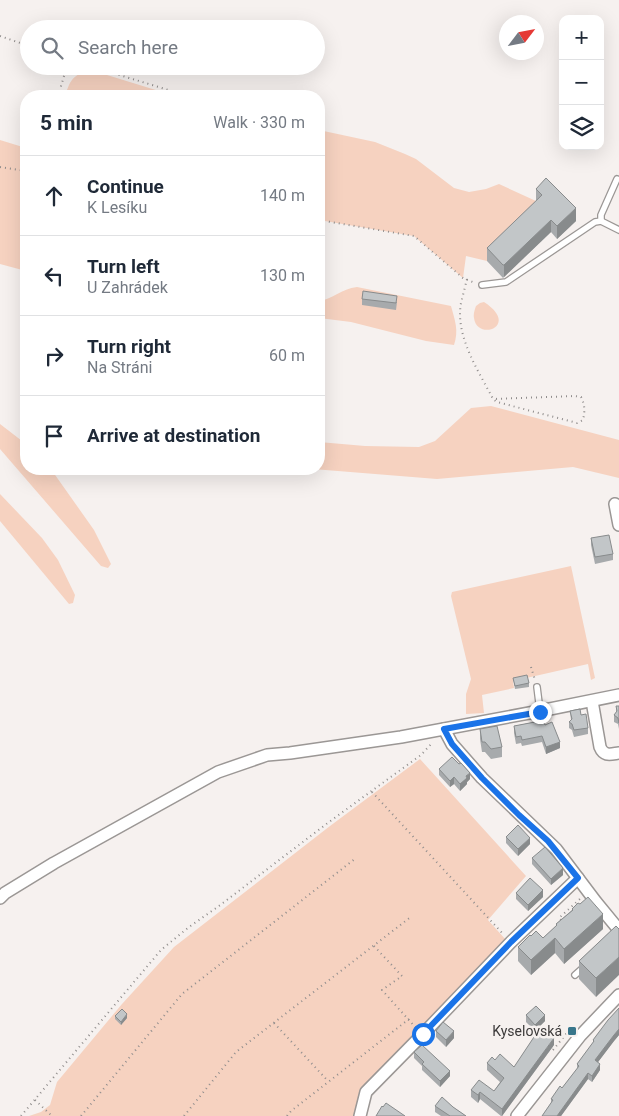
<!DOCTYPE html>
<meta charset="utf-8">
<style>
body{margin:0;font-family:Roboto,sans-serif;background:#f2f2f3;color:#1f2937}
.controls{position:absolute;right:15px;top:15px;display:grid;overflow:hidden;border-radius:10px;box-shadow:0 5px 20px #0002}
.controls button{width:45px;height:45px;display:grid;place-items:center;padding:0;border:0;border-bottom:1px solid #e0e1e3;background:#fff;color:#1f2937;font:25px sans-serif}
.compass{position:absolute;left:499px;top:15px;width:45px;height:45px;border-radius:50%;background:#fff;box-shadow:0 5px 20px #0002;rotate:58deg}
.stop{position:absolute;width:15px;height:15px;margin:-11px;border:4px solid #1a73e8;border-radius:50%;background:#fff}
.stop.end{background:#1a73e8;border-color:#fff;box-shadow:0 1px 5px #0008}
.list{margin:0;padding:0;list-style:none}
h2{display:flex;justify-content:space-between;align-items:center;height:65px;margin:0;padding:0 20px;font-size:21px}
h2 small{font-size:16px;font-weight:400;color:#747a83}
.list li{display:grid;grid-template-columns:32px 1fr auto;gap:15px;align-items:center;box-sizing:border-box;height:80px;padding:0 20px;border-top:1px solid #e0e1e3}
.list b{display:block;font-size:19px;white-space:nowrap}
.list p{margin:0;font-size:16px;white-space:nowrap;color:#747a83}
.list em{font-size:16px;font-style:normal;color:#747a83}
.icon{flex:none;width:28px;height:28px;fill:none;stroke:currentColor;stroke-width:2;stroke-linecap:round;stroke-linejoin:round}
.map{position:relative;flex:none;width:619px;height:1116px;overflow:hidden}
.search{position:absolute;background:#fff;box-shadow:0 5px 20px #0002;left:20px;top:20px;width:305px;height:55px;display:flex;align-items:center;gap:12px;box-sizing:border-box;padding:0 18px;border-radius:28px;color:#747a83;font-size:19px}
.panel{position:absolute;background:#fff;box-shadow:0 5px 20px #0002;left:20px;top:90px;width:305px;height:385px;border-radius:20px}
.map>svg:first-child{display:block}
</style>
<div class="map">
<svg width="619" height="1116" viewBox="0 0 619 1116">
<rect width="100%" height="100%" fill="#f6f1ef"/>
<g fill="#f6d2c0">
<path d="M87,71H94L159,91L163,96H65C70,82 71,76 87,71Z"/>
<path d="M319,130L375,142L405,154L416,159L454,188L469,192L486,189L499,184L536,201L542,207L487,261L466,256L463,278L414,236L319,220Z"/>
<path d="M0,140L26,148V271L0,264Z"/>
<path d="M357,287L451,306C455,321 459,330 454,345L426,341L351,322L319,318V301C333,299 341,289 357,287Z"/>
<path d="M484,302C521,326 477,342 474,318C473,314 475,309 476,306L480,303Z"/>
<path d="M491,406L619,440V478L573,467L437,479L313,469H319V442L365,446L419,447L435,441L471,408Z"/>
<path d="M0,424L26,444V469H50L53,472L94,530L111,564L108,568L101,566L0,449Z"/>
<path d="M0,494L42,538L58,560L75,595L73,603L69,604L0,521Z"/>
<path d="M571,566L595,678L591,680L588,664L513,681L514,688L482,695L484,713L466,714V694L471,679L451,596L452,592Z"/>
<path d="M420,759L526,876L488,920L506,940L362,1089L355,1116H29L41,1112L50,1105L57,1082L122,1004L174,947L330,826Z"/>
</g>
<g fill="none" stroke-linecap="round" stroke-linejoin="round">
<g stroke="#9b9795" stroke-width="8">
<g id="service">
<path d="M601,221L619,230"/>
<path d="M482,285L506,282L595,222L601,221V215L617,179"/>
<path d="M537,687L540,711"/>
<path d="M575,975L584,967"/>
</g>
</g>
<g stroke="#9b9795" stroke-width="14">
<g id="minor">
<path d="M615,504L619,525"/>
<path d="M592,701L600,747C604,757 611,754 619,753"/>
<path d="M444,729L452,744L482,778L556,849L596,902L619,930"/>
<path d="M0,898L5,893L54,863L218,772L267,755L290,753L401,737L540,711L619,695"/>
<path d="M360,1116L366,1092L423,1034L511,942L578,878"/>
<path d="M517,1116L580,1036L619,995"/>
</g>
</g>
<g stroke="#908d8c" stroke-width="2" stroke-dasharray="1 4" stroke-linecap="butt">
<path d="M0,36L29,46"/>
<path d="M90,66L175,92L171,96"/>
<path d="M58,96L67,66"/>
<path d="M0,167L26,171"/>
<path d="M319,220L414,236L463,278L475,283"/>
<path d="M467,279C465,287 463,295 461,303C455,336 478,370 493,399L497,402L577,423L583,420C585,411 585,405 581,397L575,396L493,399"/>
<path d="M531,667L535,680"/>
<path d="M372,792L504,935"/>
<path d="M561,920L559,918L581,898"/>
<path d="M374,946L402,976L382,990L416,1028"/>
<path d="M274,1023L328,1081"/>
<path d="M553,1050L571,1028"/>
<path d="M35,1100L52,1116"/>
<path d="M21,1116L161,950L189,927L219,906L329,822L421,755L433,742"/>
<path d="M81,1116L182,994L356,858"/>
<path d="M184,1116L236,1052L412,916"/>
<path d="M287,1116L291,1111L309,1097L409,1019"/>
</g>
<use href="#service" stroke="#fff" stroke-width="5.5"/>
<use href="#minor" stroke="#fff" stroke-width="11"/>
</g>
<g fill="#a7aaac">
<path d="M536,189L576,221L557,239L551,232L504,277L503,278L487,261V248L536,201Z"/>
<path d="M362,299L397,302L396,310L362,305Z"/>
<path d="M591,538L613,554V560L595,564L591,545Z"/>
<path d="M513,678L529,683V687L515,689Z"/>
<path d="M616,706H619V729L618,724L614,722V715L616,713Z"/>
<path d="M570,711L581,715L588,728V734L574,737L572,730L569,728V722L571,720Z"/>
<path d="M534,719L545,725L560,748L546,754L542,742L522,746L521,743L516,744L514,733V726L534,722Z"/>
<path d="M480,729L502,747V757L491,759L485,752H482L480,739Z"/>
<path d="M439,769L470,779L467,782V784L460,791L454,784L450,787L439,775Z"/>
<path d="M506,837L530,844L518,856L506,843Z"/>
<path d="M532,858L563,875L551,885L532,864Z"/>
<path d="M516,893L543,897L528,911L516,899Z"/>
<path d="M572,909L603,929L564,964L555,953L531,975L518,961V947L531,936L543,938L556,926V924L572,910Z"/>
<path d="M616,926L596,997L579,979V961Z"/>
<path d="M619,1008V1035L614,1041L598,1062L600,1070L592,1082L588,1079L561,1116H542L551,1103V1099L562,1088L577,1069V1064L593,1043V1040Z"/>
<path d="M526,1015L545,1021L535,1031L526,1022Z"/>
<path d="M115,1016L127,1018L121,1025L115,1019Z"/>
<path d="M436,1031L454,1038L446,1047L436,1037Z"/>
<path d="M554,1045L502,1116H501L480,1099L478,1103L471,1097V1090L494,1091L500,1082L487,1070V1063L495,1060L514,1067Z"/>
<path d="M414,1052L450,1076L440,1087L422,1070V1066L414,1058Z"/>
<path d="M435,1106L453,1107L466,1116H441L435,1112Z"/>
</g>
<g fill="#888b8c">
<path d="M576,208V221L557,239V226Z"/>
<path d="M551,220V232L504,277V265Z"/>
<path d="M560,742V748L546,754V747Z"/>
<path d="M470,773V779L467,782V784L460,791V784L466,776Z"/>
<path d="M454,777V784L450,787V781Z"/>
<path d="M530,838V844L518,856V849Z"/>
<path d="M563,868V875L551,885V879Z"/>
<path d="M543,890V897L528,911V905Z"/>
<path d="M603,914V929L564,964V949Z"/>
<path d="M555,938V953L531,975V960Z"/>
<path d="M619,957V975L596,997V978Z"/>
<path d="M127,1014V1018L121,1025V1022Z"/>
<path d="M545,1015V1021L535,1031V1025Z"/>
<path d="M619,1029V1035L614,1041L595,1066V1060L614,1035Z"/>
<path d="M454,1031V1038L446,1047V1040Z"/>
<path d="M554,1038V1045L502,1116V1109Z"/>
<path d="M600,1064V1070L592,1082V1076Z"/>
<path d="M450,1071V1076L440,1087V1081Z"/>
<path d="M588,1073V1079L561,1116H557Z"/>
<path d="M480,1092V1099L478,1103V1095Z"/>
</g>
<g fill="#c2c6c8" stroke="#888b8c">
<path d="M546,178L576,208L557,226L551,220L504,265H503L487,248L542,195L536,189Z"/>
<path d="M363,291L397,296L396,303L362,299Z"/>
<path d="M609,535L613,554L595,557L591,538Z"/>
<path d="M527,675L529,683L515,686L513,678Z"/>
<path d="M616,706H619V723L618,718L614,715L617,711Z"/>
<path d="M580,709L581,715L586,714L588,728L574,730L572,724L569,722L572,719L570,711Z"/>
<path d="M542,716L545,725L552,722L560,742L546,747L542,736L522,740L521,736L516,737L514,726L535,722L534,719Z"/>
<path d="M497,726L502,747L491,749L485,742H482L480,729Z"/>
<path d="M452,757L459,764L461,763L470,773L466,776L467,778L460,784L454,777L450,781L439,769Z"/>
<path d="M518,825L530,838L518,849L506,837Z"/>
<path d="M545,847L563,868L551,879L532,858Z"/>
<path d="M530,878L543,890L528,905L516,893Z"/>
<path d="M588,897L603,914L564,949L555,938L531,960L518,947L530,935L531,936L536,931L543,938L557,925L556,924L573,910L572,909L578,903L580,904Z"/>
<path d="M616,926L619,929V957L596,978L579,961Z"/>
<path d="M536,1006L545,1015L535,1025L526,1015Z"/>
<path d="M619,1008V1029L614,1035L595,1060L600,1064L592,1076L588,1073L557,1116H542L553,1100L551,1099L560,1086L562,1088L579,1066L577,1064L594,1041L593,1040L608,1020Z"/>
<path d="M122,1009L127,1014L121,1022L115,1016Z"/>
<path d="M443,1022L454,1031L446,1040L436,1031Z"/>
<path d="M540,1028L554,1038L502,1109L480,1092L478,1095L471,1090L479,1080L494,1091L504,1078L487,1063L492,1057L495,1060L500,1054L514,1067Z"/>
<path d="M422,1045L450,1071L440,1081L422,1064L424,1062L414,1052Z"/>
<path d="M442,1097L453,1107L466,1116H450L435,1106Z"/>
<path d="M386,1103L405,1116H376L382,1106L383,1107Z"/>
</g>
<g fill="none" stroke-linecap="round" stroke-linejoin="round">
<path stroke="#1a73e8" stroke-width="6" d="M423,1034L511,942L578,878L548,841L519,815L482,778L452,744L444,729L540,712"/>
</g>
<rect fill="#38768b" stroke="#f6f1ef" stroke-width="2" x="567" y="1026" width="10" height="10" rx="2.5"/>
<g text-anchor="middle" stroke-width="5" stroke-linejoin="round" paint-order="stroke">
<g font-size="14" fill="#3c3a3a" stroke="#f6f1ef" text-anchor="end">
<text x="562" y="1036">Kyselovská</text>
</g>
</g>
</svg>
<div class="controls">
<button>+</button>
<button>−</button>
<button><svg class="icon" aria-label="layers" viewBox="0 0 24 24"><path d="M12 4l9 5-9 5-9-5zM3 14l9 5 9-5"/></svg></button>
</div>
<svg class="compass" viewBox="-18 -18 36 36"><path d="M0-13l5 13h-10z" fill="#e53935"/><path d="M0 13l5-13h-10z" fill="#747a83"/></svg>
<div class="stop" style="left:423px;top:1034px"></div>
<div class="stop end" style="left:540px;top:712px"></div>
<div class="search"><svg class="icon" aria-label="search" viewBox="0 0 24 24"><circle cx="10" cy="10" r="6"/><path d="M15 15l6 6"/></svg>Search here</div>
<section class="panel">
<h2>5 min<small>Walk · 330 m</small></h2>
<ul class="list">
<li><svg class="icon" aria-label="ahead" viewBox="0 0 24 24"><path d="M12 20V5M6 11l6-6 6 6"/></svg><div><b>Continue</b><p>K Lesíku</p></div><em>140 m</em></li>
<li><svg class="icon" aria-label="left" viewBox="0 0 24 24"><path d="M17 20v-9H6M10 6l-5 5 5 5"/></svg><div><b>Turn left</b><p>U Zahrádek</p></div><em>130 m</em></li>
<li><svg class="icon" aria-label="right" viewBox="0 0 24 24"><path d="M7 20v-9h11M14 6l5 5-5 5"/></svg><div><b>Turn right</b><p>Na Stráni</p></div><em>60 m</em></li>
<li><svg class="icon" aria-label="arrive" viewBox="0 0 24 24"><path d="M6 21V4h12l-3 4 3 4H6"/></svg><div><b>Arrive at destination</b></div></li>
</ul>
</section>
</div>
